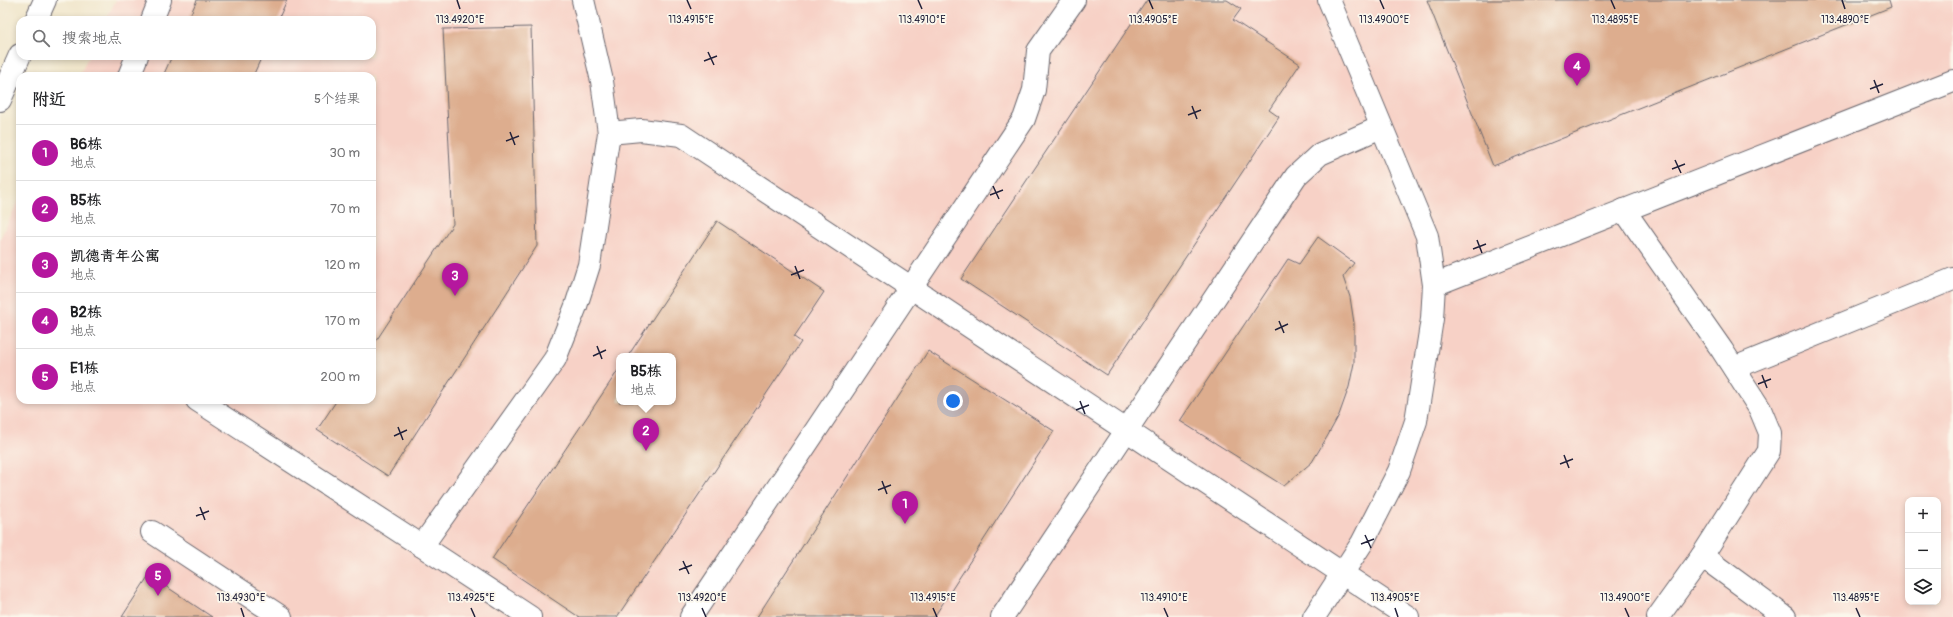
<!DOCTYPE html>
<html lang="zh">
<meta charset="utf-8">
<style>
body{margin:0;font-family:Pangolin,"LXGW WenKai TC",sans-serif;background:#f6f6f6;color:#202124}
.controls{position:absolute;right:12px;bottom:12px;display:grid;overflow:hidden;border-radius:8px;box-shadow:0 2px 6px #0003}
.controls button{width:36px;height:36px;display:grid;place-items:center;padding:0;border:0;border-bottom:1px solid #e0e0e0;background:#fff;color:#202124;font:20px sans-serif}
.you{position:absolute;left:953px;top:401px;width:14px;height:14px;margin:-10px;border:3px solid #fff;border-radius:50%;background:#1a73e8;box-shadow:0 0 0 6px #1a73e833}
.badge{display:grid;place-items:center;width:26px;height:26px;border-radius:50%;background:#b5179e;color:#fff;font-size:13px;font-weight:700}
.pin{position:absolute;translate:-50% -33px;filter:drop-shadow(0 1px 2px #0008)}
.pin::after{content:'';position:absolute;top:21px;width:14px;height:12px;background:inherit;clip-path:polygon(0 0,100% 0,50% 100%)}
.popup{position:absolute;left:616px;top:353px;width:60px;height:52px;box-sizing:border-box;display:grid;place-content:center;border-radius:8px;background:#fff;filter:drop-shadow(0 1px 3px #0005);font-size:13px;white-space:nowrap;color:#757577}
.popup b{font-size:15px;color:#202124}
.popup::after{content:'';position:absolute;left:50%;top:100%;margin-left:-8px;border:8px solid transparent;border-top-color:#fff}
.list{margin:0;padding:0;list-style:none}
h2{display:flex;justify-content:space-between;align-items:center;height:52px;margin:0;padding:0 16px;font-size:17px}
h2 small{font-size:13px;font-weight:400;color:#757577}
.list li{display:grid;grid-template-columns:26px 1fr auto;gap:12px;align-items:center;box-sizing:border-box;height:56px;padding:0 16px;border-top:1px solid #e0e0e0}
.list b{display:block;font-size:15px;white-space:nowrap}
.list p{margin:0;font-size:13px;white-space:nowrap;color:#757577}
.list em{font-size:13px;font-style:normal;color:#757577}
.icon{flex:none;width:22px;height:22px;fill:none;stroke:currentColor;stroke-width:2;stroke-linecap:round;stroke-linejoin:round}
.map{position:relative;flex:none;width:1953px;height:617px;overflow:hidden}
.search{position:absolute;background:#fff;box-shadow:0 2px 6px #0003;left:16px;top:16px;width:360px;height:44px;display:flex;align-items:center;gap:10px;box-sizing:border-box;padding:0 14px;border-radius:12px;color:#757577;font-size:15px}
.panel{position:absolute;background:#fff;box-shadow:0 2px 6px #0003;left:16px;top:72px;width:360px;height:332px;border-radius:12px}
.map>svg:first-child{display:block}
</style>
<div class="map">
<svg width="1953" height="617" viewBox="0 0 1953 617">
<rect width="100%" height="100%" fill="#fbf7ec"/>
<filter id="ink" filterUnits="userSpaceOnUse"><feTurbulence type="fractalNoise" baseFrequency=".025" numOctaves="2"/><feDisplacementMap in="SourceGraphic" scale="8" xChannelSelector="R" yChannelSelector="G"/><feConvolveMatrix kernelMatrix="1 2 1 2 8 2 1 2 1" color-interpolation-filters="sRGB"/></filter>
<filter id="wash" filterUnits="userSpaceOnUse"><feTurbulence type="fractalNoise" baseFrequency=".012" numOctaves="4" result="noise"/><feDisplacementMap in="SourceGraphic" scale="16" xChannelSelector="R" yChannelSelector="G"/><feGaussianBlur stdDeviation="0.9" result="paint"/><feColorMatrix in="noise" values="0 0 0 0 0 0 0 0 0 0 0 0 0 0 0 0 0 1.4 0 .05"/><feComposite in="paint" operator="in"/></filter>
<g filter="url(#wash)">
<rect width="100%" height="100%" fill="#f0e5c9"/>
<path fill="#f7d1c6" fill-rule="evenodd" d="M116,0H1953V617H0V239L20,198V400H372V76H79L89,56H372V20H106ZM619,356H673V402H619ZM1908,500H1938V602H1908Z"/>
<g id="blocks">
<g fill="#ddad8e">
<path d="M197,0H287L278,20H188Z"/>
<path d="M1147,0H1227L1241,9L1233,20L1300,64L1269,110L1279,117L1107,375L961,279Z"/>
<path d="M1427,0H1889L1891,7L1493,166Z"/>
<path d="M531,27L537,246L388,476L317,430L337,400H372V347L453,224L443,29Z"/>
<path d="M172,56H262L253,76H163Z"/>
<path d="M717,221L824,292L794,337L801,342L617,617H579L492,559L619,369V402H673V356H628Z"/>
<path d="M1318,237L1354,263L1343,277L1350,297L1354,323V363L1349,387L1339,415L1327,437L1312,462L1284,486L1180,421L1288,259L1299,264Z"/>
<path d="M928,351L1054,431L934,617H757Z"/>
<path d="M149,575L212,617H122Z"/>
</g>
</g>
</g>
<g filter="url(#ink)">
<use href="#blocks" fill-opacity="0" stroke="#6a666d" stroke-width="1"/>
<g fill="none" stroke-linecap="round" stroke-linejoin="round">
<g stroke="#6a666d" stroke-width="24">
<g id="minor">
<path d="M152,20L160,0"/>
<path d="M129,76L137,56"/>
<path d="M609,133L641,130L681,135L1408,617"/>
<path d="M1624,210L1722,350L1760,409L1770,433L1769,451L1702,556"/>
<path d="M1434,285L1953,81"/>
<path d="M1734,368L1953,279"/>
<path d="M197,400L422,546"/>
<path d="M152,532L281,617"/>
<path d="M530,617L422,546L555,359L576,306L589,265L609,133L602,81L583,0"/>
<path d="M691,617L1024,119L1034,90L1038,51L1074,0"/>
<path d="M1002,617L1296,176L1320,154L1381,127"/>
<path d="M1314,617L1362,543L1399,471L1416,421L1432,319L1434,285L1427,236L1329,0"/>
<path d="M1658,617L1702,556L1785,617"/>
</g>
</g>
<g stroke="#6a666d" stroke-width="24">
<g id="secondary">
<path d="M36,20L45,0"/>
<path d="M0,100L20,55"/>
</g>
</g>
<use href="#minor" stroke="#fff" stroke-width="22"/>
<use href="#secondary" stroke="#fff" stroke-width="22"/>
</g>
</g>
<path fill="none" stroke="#22223b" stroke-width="1.5" d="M457,0L460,9M687,0L691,9M918,0L922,9M1149,0L1153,9M1380,0L1384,9M1611,0L1615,9M1842,0L1845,9M708,52L714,65M704,61L717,56M1874,80L1879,93M1870,89L1883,84M1192,106L1197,119M1188,115L1201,110M510,132L515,145M506,141L519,136M1675,160L1681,173M1672,169L1685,164M993,186L999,199M990,195L1003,190M1477,240L1482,253M1473,249L1486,244M795,266L800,279M791,275L804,270M1279,321L1284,333M1275,330L1288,324M597,346L602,359M593,356L606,350M1762,375L1767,388M1758,384L1771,379M1080,401L1085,414M1076,410L1089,405M398,427L403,440M394,436L407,430M1564,455L1569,468M1560,464L1573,459M882,481L887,494M878,490L891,485M200,507L205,520M196,516L209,511M1365,535L1371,548M1361,544L1374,539M683,561L689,574M679,570L692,565M241,608L244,617M471,608L475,617M702,608L706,617M933,608L937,617M1164,608L1168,617M1395,608L1398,617M1625,608L1629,617M1856,608L1860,617"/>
<g font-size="10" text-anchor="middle" fill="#22223b" stroke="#fbf7ec" stroke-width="3.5" stroke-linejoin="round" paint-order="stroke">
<text x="460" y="23">113.4920°E</text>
<text x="691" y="23">113.4915°E</text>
<text x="922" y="23">113.4910°E</text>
<text x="1153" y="23">113.4905°E</text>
<text x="1615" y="23">113.4895°E</text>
<text x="1384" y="23">113.4900°E</text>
<text x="1845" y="23">113.4890°E</text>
<text x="241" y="601">113.4930°E</text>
<text x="471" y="601">113.4925°E</text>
<text x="702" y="601">113.4920°E</text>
<text x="933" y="601">113.4915°E</text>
<text x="1164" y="601">113.4910°E</text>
<text x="1395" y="601">113.4905°E</text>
<text x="1625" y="601">113.4900°E</text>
<text x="1856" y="601">113.4895°E</text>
</g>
</svg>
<div class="controls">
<button>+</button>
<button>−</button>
<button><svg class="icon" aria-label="layers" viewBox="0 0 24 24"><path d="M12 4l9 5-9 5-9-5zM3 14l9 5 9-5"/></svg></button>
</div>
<div class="you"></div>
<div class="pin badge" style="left:905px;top:524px">1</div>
<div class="pin badge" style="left:646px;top:451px">2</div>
<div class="popup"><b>B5栋</b>地点</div>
<div class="pin badge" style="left:455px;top:296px">3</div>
<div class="pin badge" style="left:1577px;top:86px">4</div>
<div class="pin badge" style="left:158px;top:596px">5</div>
<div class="search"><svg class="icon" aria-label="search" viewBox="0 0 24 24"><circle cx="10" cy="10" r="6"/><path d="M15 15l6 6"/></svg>搜索地点</div>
<section class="panel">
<h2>附近<small>5个结果</small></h2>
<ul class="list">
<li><span class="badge">1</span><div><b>B6栋</b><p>地点</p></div><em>30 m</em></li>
<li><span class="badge">2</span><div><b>B5栋</b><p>地点</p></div><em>70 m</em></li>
<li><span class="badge">3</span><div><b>凯德青年公寓</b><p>地点</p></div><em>120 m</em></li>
<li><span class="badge">4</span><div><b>B2栋</b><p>地点</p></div><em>170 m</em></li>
<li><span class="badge">5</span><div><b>E1栋</b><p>地点</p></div><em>200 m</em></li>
</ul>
</section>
</div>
